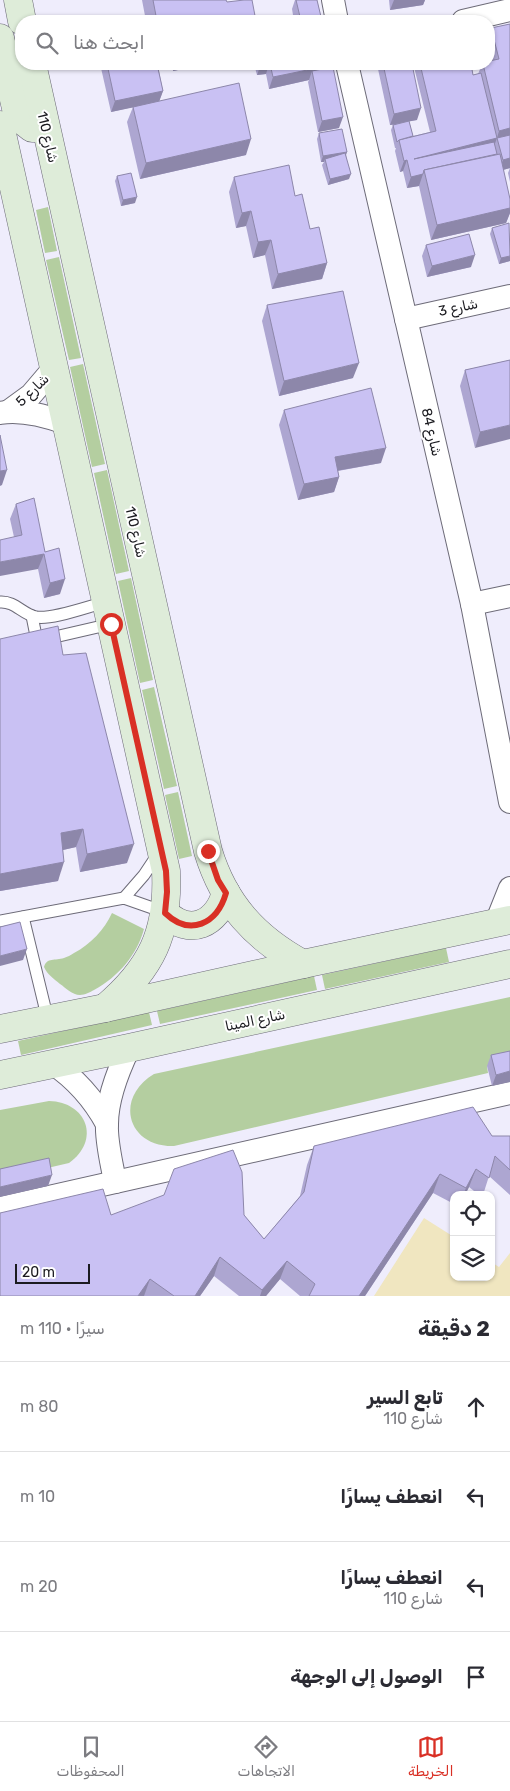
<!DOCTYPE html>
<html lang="ar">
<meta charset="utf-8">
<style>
body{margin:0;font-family:Rubik,"Noto Sans Arabic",sans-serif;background:#f2f2f3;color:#2b2b33;direction:rtl}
.controls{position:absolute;right:15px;bottom:15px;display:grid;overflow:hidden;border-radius:10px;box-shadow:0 1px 4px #0004}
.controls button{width:45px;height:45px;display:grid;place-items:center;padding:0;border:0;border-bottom:1px solid #e1e1e2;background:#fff;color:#2b2b33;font:25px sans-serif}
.scale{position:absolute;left:15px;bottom:12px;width:75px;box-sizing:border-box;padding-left:5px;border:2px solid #1b1b20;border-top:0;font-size:14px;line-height:18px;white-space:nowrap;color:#1b1b20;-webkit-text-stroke:4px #fff;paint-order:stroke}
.stop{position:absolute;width:15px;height:15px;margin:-11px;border:4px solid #d93025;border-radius:50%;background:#fff}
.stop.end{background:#d93025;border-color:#fff;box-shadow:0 1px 5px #0008}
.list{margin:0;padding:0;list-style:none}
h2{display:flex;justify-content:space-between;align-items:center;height:65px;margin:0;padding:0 20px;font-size:21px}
h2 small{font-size:16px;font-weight:400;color:#7c7c81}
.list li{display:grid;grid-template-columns:32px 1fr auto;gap:15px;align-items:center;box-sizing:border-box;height:90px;padding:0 20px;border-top:1px solid #e1e1e2}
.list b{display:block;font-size:19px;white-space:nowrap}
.list p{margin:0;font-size:16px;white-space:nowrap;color:#7c7c81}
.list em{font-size:16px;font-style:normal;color:#7c7c81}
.icon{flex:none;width:28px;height:28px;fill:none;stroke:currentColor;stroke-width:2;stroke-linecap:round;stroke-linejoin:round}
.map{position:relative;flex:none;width:510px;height:1296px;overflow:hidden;direction:ltr}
.search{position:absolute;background:#fff;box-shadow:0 1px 4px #0004;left:15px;right:15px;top:15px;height:55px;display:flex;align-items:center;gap:12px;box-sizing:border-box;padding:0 18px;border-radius:20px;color:#7c7c81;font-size:19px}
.sheet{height:425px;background:#fff}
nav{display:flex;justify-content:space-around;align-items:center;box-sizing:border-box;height:70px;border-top:1px solid #e1e1e2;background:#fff;font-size:14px;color:#7c7c81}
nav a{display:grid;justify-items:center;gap:2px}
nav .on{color:#d93025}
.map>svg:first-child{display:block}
</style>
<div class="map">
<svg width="510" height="1296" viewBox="0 0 510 1296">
<rect width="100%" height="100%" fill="#efedfc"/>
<g fill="#b4cea0">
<path d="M48,207L57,251L45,253L36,210Z"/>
<path d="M59,257L81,358L69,360L46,260Z"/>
<path d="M83,364L105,464L92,467L70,367Z"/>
<path d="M107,470L129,571L116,574L94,473Z"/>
<path d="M131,578L153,680L140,683L118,581Z"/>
<path d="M154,687L177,786L164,789L142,690Z"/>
<path d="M178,792L192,856L179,859L165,795Z"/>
<path d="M112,913L144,929C137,955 118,977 94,990C90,992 85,995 80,995C72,995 66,988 60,984C54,979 47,974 44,967C47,957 55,961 64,958C67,957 71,955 74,953C91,944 104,930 112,913Z"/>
<path d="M446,948L449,962L325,989L322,975Z"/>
<path d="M314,976L317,990L160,1024L157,1011Z"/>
<path d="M510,997V1061L487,1066L488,1073L174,1146C127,1147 114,1098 154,1074Z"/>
<path d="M149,1012L152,1025L21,1055L18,1041Z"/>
<path d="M49,1101C87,1102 101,1140 69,1163L0,1179V1110Z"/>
</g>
<path fill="#f0e6c0" d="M424,1218L454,1237V1277H491V1262L499,1267L510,1253V1296H374Z"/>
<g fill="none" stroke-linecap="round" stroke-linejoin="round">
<g stroke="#6d6b78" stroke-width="13">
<g id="service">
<path d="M0,602C15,601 22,614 36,617C52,620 89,606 106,602"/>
<path d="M32,616L37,641"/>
<path d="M46,639L111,624"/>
<path d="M124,898L144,875L158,854"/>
<path d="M23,917L48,1020"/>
<path d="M0,921L124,898L164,912"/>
</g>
</g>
<g stroke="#6d6b78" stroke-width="24">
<g id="minor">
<path d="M333,0L337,21"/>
<path d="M463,21L510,10"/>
<path d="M347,64L472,604L510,802"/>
<path d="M406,319L510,296"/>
<path d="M9,411L31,395L54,368"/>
<path d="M0,413C22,409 46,416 66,423"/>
<path d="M472,604L510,596"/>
<path d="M496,923L510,888"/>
<path d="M52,1063C76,1079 93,1098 107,1124"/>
<path d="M115,1182C112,1164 106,1142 107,1124C107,1098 118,1071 129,1048"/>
<path d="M0,1208L510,1093"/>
</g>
</g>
<g stroke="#6d6b78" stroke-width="29">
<g id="secondary">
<path d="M18,0L22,21"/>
<path d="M0,38L18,117L32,128H45"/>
<path d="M32,64L208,851C224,904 255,938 303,964"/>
<path d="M0,125L166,871C169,933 151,969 105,1008"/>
<path d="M165,913C190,937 217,924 226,893"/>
<path d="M0,1029L105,1008L303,964L510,920"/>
<path d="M0,1075L129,1048L510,964"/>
</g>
</g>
<use href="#service" stroke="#fff" stroke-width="11"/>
<use href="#minor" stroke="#fff" stroke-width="22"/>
<use href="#secondary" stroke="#deecd9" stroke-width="28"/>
</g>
<g fill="#ada6d1">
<path d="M142,0H226L227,2L256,21H146Z"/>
<path d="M295,0H317L322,21H294L292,9Z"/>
<path d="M389,0H425L423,5L390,10Z"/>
<path d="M510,24V182L508,173L510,168L503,170L510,199V213L506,223L431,240L419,186L407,188L403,171L400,172L395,151L396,148H395L391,130L393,125H390L378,69L380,64H412L417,120L409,121L413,136L430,132L414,67L415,64H471L473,75L478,74L482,64H489V35L491,28Z"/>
<path d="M103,64L158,66L163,91L159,101L246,155L140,179L127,122L133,107L111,112L101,68Z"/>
<path d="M172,64H208L173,71Z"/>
<path d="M254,64H332L331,67L339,128L318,132L308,82L309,80L269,89L266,74L257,75Z"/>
<path d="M319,133L347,152L346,154L349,179L328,185L322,165L324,162H321L317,139Z"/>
<path d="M117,176L135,203L121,206L115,181Z"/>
<path d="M234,177L295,196L310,229L327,263L322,279L272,289L265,255L253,258L246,226L236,228L229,192Z"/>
<path d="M492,228L510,261L499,264L490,234Z"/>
<path d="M426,245L471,267L427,277L422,256Z"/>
<path d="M267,305L353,378L279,396L262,321Z"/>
<path d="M510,360L475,448L460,386L465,370Z"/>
<path d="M284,410L381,463L338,471L339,477L334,492L298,500L279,425Z"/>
<path d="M16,504L45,552L60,594L44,598L38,569L14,537L10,519Z"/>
<path d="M0,639L63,655L127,863L80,872L76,847L63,850L58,881L0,891Z"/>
<path d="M510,1051L492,1086L487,1066L491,1055Z"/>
<path d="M492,1136H510V1195L489,1176L483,1195H479L469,1187L465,1195H454V1204L433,1193L365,1296H300L280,1279L266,1296H239L214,1276L200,1296H0L111,1215H244L264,1239L300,1196L307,1165L314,1146Z"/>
</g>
<g fill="#8d87aa">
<path d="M394,0H425L423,5L390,10Z"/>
<path d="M157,64H171L156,67Z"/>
<path d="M175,64H208L173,71Z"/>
<path d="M261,64H269L266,74L257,75Z"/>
<path d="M332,65L328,76L312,71L309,80L269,89L273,77Z"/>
<path d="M163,91L159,102L111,112L115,101Z"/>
<path d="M421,108L417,120L390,125L394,114Z"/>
<path d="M343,117L339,128L318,132L322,121Z"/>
<path d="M510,128V145L497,138L493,149L414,159L497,138L499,131Z"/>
<path d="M251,139L246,155L140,179L146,163Z"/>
<path d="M347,152L345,158L325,159L324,162H321L323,156Z"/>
<path d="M510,158V168L499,171L503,160Z"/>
<path d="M407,160L403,171L400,172L404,161Z"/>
<path d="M351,174L349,179L328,185L330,179Z"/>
<path d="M423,174L419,186L407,188L411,177Z"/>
<path d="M137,197L135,203L121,206L123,200Z"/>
<path d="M510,208V213L506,223L431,240L437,225Z"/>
<path d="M251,211L246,226L236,228L242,213Z"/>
<path d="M271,240L265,255L253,258L258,242Z"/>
<path d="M475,255L471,267L427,277L432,266Z"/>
<path d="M510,256V261L499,264L501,258Z"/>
<path d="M327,263L322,279L272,289L278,274Z"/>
<path d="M359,363L353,378L279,396L284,381Z"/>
<path d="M510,425V439L475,448L480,432Z"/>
<path d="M386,448L381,463L330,472L335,457Z"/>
<path d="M7,470L2,485L0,486V471Z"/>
<path d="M339,477L334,492L298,500L304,484Z"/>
<path d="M44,554L38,569L0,576V562Z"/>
<path d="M65,579L60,594L44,598L50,583Z"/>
<path d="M83,829L76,847L54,852L61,833Z"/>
<path d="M134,844L127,863L80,872L87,854Z"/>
<path d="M64,862L58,881L0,891V874Z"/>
<path d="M27,949L23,960L0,966V956Z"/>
<path d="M510,1071V1082L492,1086L496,1075Z"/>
<path d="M476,1169L469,1187L465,1195H463L466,1188Z"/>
<path d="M440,1174L433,1193L365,1296H359Z"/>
<path d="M52,1175L48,1186L0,1197V1187Z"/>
<path d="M220,1257L214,1276L200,1296H195Z"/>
<path d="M287,1261L280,1279L266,1296H260L262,1290Z"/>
<path d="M150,1279L144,1296H138Z"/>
</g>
<g fill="#c9c1f3" stroke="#8d87aa">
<path d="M153,0H226L227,2L244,0H252L256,21H157Z"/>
<path d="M296,0H317L322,21H301Z"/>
<path d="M510,24V128L499,131L483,64H489V61L499,59L491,28Z"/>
<path d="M107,64H157L163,91L115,101Z"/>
<path d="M270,64H332V65L273,77Z"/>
<path d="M383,64H412L421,108L394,114Z"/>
<path d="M420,64H471L473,75L481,73L497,138L414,159L494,142L497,154L424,170L423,174L411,177L407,160L404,161L399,140L436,131Z"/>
<path d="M333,67L343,117L322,121L312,71Z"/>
<path d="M239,83L251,139L146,163L133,107Z"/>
<path d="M409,121L413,136L399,140L397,142L393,125Z"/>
<path d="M342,129L347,152L323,156L319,133Z"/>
<path d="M510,135V158L503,160L497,138Z"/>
<path d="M345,153L351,174L330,179L325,159Z"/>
<path d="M500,154L510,199V208L437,225L424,170Z"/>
<path d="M289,165L295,196L302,194L310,229L319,227L327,263L278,274L271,240L258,242L251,211L242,213L234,177Z"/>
<path d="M131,173L137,197L123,200L117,176Z"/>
<path d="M509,223L510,256L501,258L492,228Z"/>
<path d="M469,234L475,255L432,266L426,245Z"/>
<path d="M343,291L359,363L284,381L267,305Z"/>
<path d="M510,360V425L480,432L465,370Z"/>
<path d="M371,388L386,448L335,457L339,477L304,484L284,410Z"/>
<path d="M0,435L7,470L0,471Z"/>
<path d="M34,498L45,552L59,548L65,579L50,583L44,554L0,562V540L22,535L16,504Z"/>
<path d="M58,626L63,655L86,653L134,844L87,854L83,829L61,833L64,862L0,874V639Z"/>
<path d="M20,922L27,949L0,956V927Z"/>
<path d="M510,1051V1071L496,1075L491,1055Z"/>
<path d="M473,1107L492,1136H510V1170L495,1156L489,1178L476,1169L466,1188L440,1174L359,1296H309L315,1284L287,1261L262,1290L220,1257L195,1296H174L150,1279L138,1296H0V1213L103,1189L111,1215L164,1195L174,1169L233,1150L242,1172L244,1215L264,1239L304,1192L314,1146Z"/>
<path d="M49,1158L52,1175L0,1187V1169Z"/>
</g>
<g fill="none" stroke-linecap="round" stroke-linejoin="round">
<path stroke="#d93025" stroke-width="6" d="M111,624L166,871L167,892L165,913C190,937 217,924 226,893L218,880L208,851"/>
</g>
<g text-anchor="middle" stroke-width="4" stroke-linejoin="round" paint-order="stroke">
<g font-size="14" fill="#1b1b20" stroke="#fff">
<text transform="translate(48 137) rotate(77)" y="5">شارع 110</text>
<text transform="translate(458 307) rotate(-12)" y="5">شارع 3</text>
<text transform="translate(32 390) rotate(-44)" y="5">شارع 5</text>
<text transform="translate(432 432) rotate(77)" y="5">شارع 84</text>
<text transform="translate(136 532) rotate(77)" y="5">شارع 110</text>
<text transform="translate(255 1020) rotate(-12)" y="5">شارع المينا</text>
</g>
</g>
</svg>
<div class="controls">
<button><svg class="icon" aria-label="locate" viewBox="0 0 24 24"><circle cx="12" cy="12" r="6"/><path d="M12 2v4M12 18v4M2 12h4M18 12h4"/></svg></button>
<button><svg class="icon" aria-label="layers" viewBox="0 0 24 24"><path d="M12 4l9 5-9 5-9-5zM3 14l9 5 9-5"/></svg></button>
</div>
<div class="scale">20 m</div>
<div class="stop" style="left:111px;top:624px"></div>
<div class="stop end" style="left:208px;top:851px"></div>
<div class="search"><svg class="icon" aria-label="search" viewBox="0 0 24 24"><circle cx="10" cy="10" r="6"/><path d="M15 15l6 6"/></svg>ابحث هنا</div>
</div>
<section class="sheet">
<h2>2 دقيقة<small>سيرًا · 110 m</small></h2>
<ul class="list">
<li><svg class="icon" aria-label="ahead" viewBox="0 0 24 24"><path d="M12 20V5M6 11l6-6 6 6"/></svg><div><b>تابع السير</b><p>شارع 110</p></div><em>80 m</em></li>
<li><svg class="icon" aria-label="left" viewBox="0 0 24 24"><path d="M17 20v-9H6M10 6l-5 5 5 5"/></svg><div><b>انعطف يسارًا</b></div><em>10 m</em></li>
<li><svg class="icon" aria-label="left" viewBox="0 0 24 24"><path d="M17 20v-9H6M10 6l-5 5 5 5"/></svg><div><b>انعطف يسارًا</b><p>شارع 110</p></div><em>20 m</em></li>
<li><svg class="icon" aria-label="arrive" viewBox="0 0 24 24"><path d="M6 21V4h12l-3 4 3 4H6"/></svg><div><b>الوصول إلى الوجهة</b></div></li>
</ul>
</section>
<nav>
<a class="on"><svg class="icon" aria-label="map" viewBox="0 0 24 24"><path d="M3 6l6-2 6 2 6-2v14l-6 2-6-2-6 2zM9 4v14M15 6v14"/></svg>الخريطة</a>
<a><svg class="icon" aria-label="directions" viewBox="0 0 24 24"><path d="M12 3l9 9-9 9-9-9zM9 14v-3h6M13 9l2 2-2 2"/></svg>الاتجاهات</a>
<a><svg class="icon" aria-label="saved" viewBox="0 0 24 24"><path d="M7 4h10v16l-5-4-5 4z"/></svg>المحفوظات</a>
</nav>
